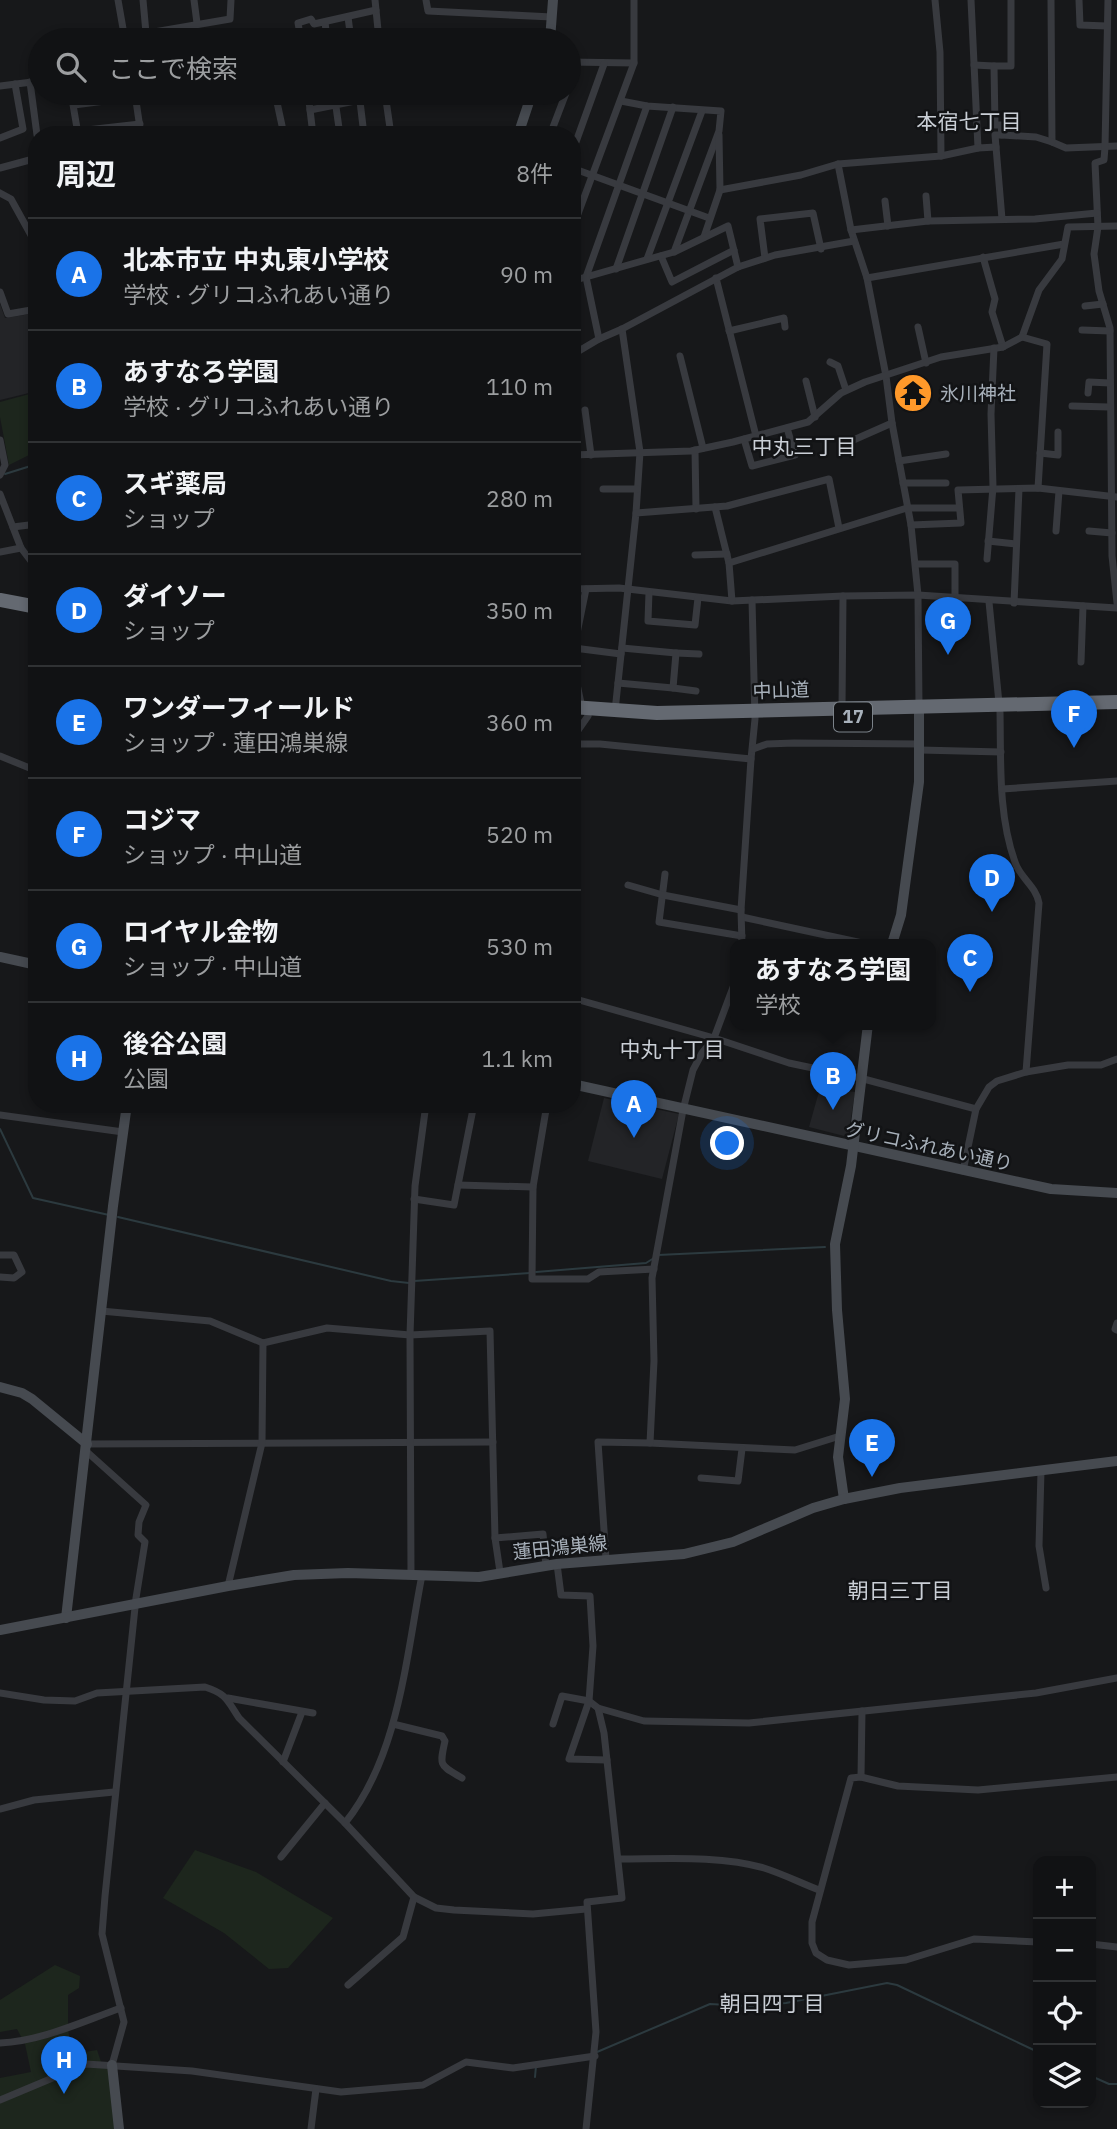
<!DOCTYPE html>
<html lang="ja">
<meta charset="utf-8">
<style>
body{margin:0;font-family:"IBM Plex Sans","Noto Sans JP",sans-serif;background:#1e2022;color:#f1f3f6}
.controls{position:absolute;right:21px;bottom:21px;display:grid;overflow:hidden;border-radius:14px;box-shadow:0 4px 10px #0003}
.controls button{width:63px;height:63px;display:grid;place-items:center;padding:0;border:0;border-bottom:2px solid #303234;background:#111214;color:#f1f3f6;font:35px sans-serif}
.you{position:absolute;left:728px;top:1144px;width:24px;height:24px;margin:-18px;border:5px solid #fff;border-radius:50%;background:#1a73e8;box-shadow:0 0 0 10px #1a73e833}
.badge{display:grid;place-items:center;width:46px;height:46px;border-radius:50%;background:#1a73e8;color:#fff;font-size:23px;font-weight:700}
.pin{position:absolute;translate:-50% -58px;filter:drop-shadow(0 2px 4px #0008)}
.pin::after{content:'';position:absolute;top:37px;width:24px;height:21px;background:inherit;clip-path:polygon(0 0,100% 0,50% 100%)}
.popup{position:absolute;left:730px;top:939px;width:206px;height:91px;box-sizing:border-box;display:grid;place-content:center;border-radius:14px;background:#111214;filter:drop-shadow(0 2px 5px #0005);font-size:23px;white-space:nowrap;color:#9c9ea0}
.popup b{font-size:26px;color:#f1f3f6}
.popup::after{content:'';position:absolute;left:50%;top:100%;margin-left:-14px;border:14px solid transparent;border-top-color:#111214}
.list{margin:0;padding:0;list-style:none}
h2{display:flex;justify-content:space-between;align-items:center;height:91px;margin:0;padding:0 28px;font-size:30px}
h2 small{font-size:23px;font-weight:400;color:#9c9ea0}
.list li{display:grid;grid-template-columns:46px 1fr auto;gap:21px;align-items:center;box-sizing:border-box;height:112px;padding:0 28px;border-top:2px solid #303234}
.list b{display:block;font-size:26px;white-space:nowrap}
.list p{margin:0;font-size:23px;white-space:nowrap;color:#9c9ea0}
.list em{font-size:23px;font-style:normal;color:#9c9ea0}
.icon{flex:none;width:38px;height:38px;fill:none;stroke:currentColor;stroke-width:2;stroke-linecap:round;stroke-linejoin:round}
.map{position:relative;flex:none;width:1117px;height:2129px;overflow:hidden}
.search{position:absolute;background:#111214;box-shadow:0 4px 10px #0003;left:28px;top:28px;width:553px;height:77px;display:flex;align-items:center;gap:18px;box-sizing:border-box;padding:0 24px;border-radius:38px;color:#9c9ea0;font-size:26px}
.panel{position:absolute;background:#111214;box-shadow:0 4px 10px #0003;left:28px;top:126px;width:553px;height:987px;border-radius:28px}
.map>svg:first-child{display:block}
</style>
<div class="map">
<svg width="1117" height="2129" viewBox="0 0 1117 2129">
<rect width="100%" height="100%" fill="#17181a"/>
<g fill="#232427">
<path d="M0,304L5,318L37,313V391L0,400Z"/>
<path d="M820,1088L855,1092L848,1137L809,1127Z"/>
<path d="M604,1098L679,1114L662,1179L588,1161Z"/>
</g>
<g fill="#1d261d">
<path d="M37,392V451L9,465L0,417V402Z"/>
<path d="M195,1850L256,1872L333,1918L288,1968L269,1969L224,1933L163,1898Z"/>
<path d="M55,1965L80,1976L79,1988L68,1995V2029L72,2054L97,2050L102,2065H112L119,2129H0V2078L31,2072L25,2044L17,2029L0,2032V2000Z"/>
</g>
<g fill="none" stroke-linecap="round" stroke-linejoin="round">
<g stroke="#2c3a3f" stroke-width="2">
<path d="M5,474L37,464"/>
<path d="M0,1129L33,1198L109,1215"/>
<path d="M118,1217L391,1281L409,1283"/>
<path d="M658,1255L825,1247"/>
<path d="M536,1272L646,1263L654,1258"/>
<path d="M414,1281L530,1273"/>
<path d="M597,2052L710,2004L746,2006L786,2003L887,1983L897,1985L1038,2052"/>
<path d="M1091,2076L1109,2084H1117"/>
<path d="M535,2077L536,2066"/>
</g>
<g stroke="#383a3f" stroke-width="7">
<path d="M118,0L125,40"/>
<path d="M143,0L146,33"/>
<path d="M194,0L197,23"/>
<path d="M375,0L379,40"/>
<path d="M426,0L428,11L552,17"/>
<path d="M971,0L978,148L996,147"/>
<path d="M1051,0L1052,142L1066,148L1117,146"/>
<path d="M1079,0L1080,25L1107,26"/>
<path d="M1108,0L1105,147L1104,160L1095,163L1098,227L1094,254L1099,291L1110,328L1112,556L1117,603"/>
<path d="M348,17L351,40"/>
<path d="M325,22L327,40"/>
<path d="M125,37L230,19L231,0"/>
<path d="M63,39V40"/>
<path d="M301,40L298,23L311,19L314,24L376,10"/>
<path d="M569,62L634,63"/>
<path d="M974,65L994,66"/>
<path d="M30,82L37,135"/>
<path d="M0,86L40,81"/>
<path d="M569,86L577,63"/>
<path d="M71,93L78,134"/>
<path d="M275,93L284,135"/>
<path d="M308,93L313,135"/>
<path d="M334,93L340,135"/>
<path d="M359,93L364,135"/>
<path d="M385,93L391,135"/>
<path d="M135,94L141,135"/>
<path d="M621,101L647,106L721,111L719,131L674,252"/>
<path d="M74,105L136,97"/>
<path d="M310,110L385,95"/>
<path d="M78,131L140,124"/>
<path d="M550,135L566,93"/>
<path d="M1002,135L1036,137L1052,142"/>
<path d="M0,138L23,129L15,84"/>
<path d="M572,153L604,64"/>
<path d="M941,156L978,148"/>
<path d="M838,164L851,230L867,278L886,376L892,423L911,525L918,595L919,707"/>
<path d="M0,168L37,158"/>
<path d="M572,168L709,218"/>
<path d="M720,190L801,175L838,164L941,156L940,52L935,0"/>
<path d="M0,193L11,199L37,246"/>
<path d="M926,196L928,221"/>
<path d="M885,201L888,226"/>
<path d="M1002,219L995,135H1002L1001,125H995L994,66H1011V0"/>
<path d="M572,230L634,63V0"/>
<path d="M851,230L928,221L1035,219L1097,213"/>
<path d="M704,237L720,190L719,135"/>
<path d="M661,256L672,282L734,250"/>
<path d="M983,257L995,299L992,312L1003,347"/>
<path d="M765,258L760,219L813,213L821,249"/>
<path d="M647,259L702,111"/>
<path d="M616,269L673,107"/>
<path d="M716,278L756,436"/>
<path d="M867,278L1064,244"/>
<path d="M572,281L674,252L728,226L738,267"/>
<path d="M0,292L8,314L37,309"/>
<path d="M1085,306L1103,304"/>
<path d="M918,327L926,363"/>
<path d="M622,329L640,452L636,513"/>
<path d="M1082,330L1110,331"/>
<path d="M729,331L784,318L785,327"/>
<path d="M1022,337L1039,290L1062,259L1068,227L1117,226"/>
<path d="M599,339L586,277L647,106"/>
<path d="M572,355L599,339L622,329L738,267L775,255L854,241"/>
<path d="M680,356L703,448"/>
<path d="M830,362L838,366L846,390"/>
<path d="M806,381L815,417"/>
<path d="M1088,393L1089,382L1110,383"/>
<path d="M1072,406L1109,407"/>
<path d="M585,410L591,455"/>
<path d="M744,439L752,466L795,455L787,428"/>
<path d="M0,440L5,465L0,475"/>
<path d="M849,442L892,423"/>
<path d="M695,450L696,509"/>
<path d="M1040,453L1058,455V432"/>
<path d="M572,455L691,451L733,442L808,422L841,393L865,382L941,357L1003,347L1022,337L1047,344L1038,488"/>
<path d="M899,461L946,454"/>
<path d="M903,483H946"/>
<path d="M603,489H637"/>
<path d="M0,494L21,548L37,569"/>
<path d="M715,507L729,563"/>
<path d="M911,525L961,523L958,490L1038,488L1117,497"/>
<path d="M13,527L37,524"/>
<path d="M1056,531L1059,491"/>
<path d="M1089,531L1112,533"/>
<path d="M988,541L1016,544"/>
<path d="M0,552L21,548"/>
<path d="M695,555L727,554"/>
<path d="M987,559L993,487L991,414L994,348"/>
<path d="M916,564H955V597"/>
<path d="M572,589L619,588L732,601L843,596L918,595L1117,608"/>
<path d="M649,592L648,621L695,625L698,598"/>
<path d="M732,601L729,563L907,508H959"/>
<path d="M989,602L999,703"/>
<path d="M1014,603L1019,489"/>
<path d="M574,648L621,654"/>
<path d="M676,653L699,654"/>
<path d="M1081,662L1083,606"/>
<path d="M618,683L673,688L676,653L622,648"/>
<path d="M673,688L696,691"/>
<path d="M582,708L573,665L574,648L586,589"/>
<path d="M842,708L843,596"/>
<path d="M615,711L636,513L727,506L829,479L839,528"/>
<path d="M1000,712C1001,761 998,815 1015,862C1020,878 1036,886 1039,903L1026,1072"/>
<path d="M572,739L588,716"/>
<path d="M572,744H600L751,759L755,719L752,600"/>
<path d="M753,749L767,744L794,743L920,744"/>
<path d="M920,750L1001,752"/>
<path d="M0,756L37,771"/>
<path d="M1002,789L1117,781"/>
<path d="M665,874L659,922L742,936"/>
<path d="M628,885L663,895L741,910"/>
<path d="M742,917L867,944"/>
<path d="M742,944L741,910L751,759"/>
<path d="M572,998L714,1038L789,1063L860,1078L976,1109"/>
<path d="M547,1104L533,1187L532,1279H588L599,1272L654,1269"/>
<path d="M0,1115L123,1132"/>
<path d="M963,1171L976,1109L989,1087L997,1081L1026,1072L1068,1065H1101L1117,1059"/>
<path d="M458,1185L533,1187"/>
<path d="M414,1199L454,1205L474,1104"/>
<path d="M0,1255H14L22,1272L14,1278L0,1277"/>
<path d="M101,1311L210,1321L263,1343L327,1328L410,1335L490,1331L495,1538L500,1572"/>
<path d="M1117,1323L1115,1329L1117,1330"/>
<path d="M650,1443L795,1450L840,1436"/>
<path d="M87,1444L493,1442"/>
<path d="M86,1451L146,1505L139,1522L138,1535L145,1542L136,1598L105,1896L102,1934L124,2022L112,2065"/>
<path d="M1041,1471L1039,1546L1046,1588"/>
<path d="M701,1478L738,1481L742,1449"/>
<path d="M495,1538L543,1534L546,1566"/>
<path d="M606,1559L598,1442L650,1443L654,1361L652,1278L683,1110L693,1070L702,1053L714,1038L735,982"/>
<path d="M557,1564L561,1595L590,1596L593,1646L589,1701L598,1708L644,1721L749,1723L1036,1693L1117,1678"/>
<path d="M411,1575L410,1335L415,1186L426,1104"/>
<path d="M228,1586L262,1443L263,1343"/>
<path d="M0,1693L44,1700L75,1701L97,1693L205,1687C227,1694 227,1700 239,1718L345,1823L414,1897L436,1908L454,1910L533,1914L586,1909"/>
<path d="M228,1698L313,1713"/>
<path d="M393,1724L442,1736L445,1741C439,1767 440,1765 462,1778"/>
<path d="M553,1724L562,1696L589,1701L569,1759L607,1760"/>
<path d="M283,1762L302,1712"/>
<path d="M861,1777L862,1711"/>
<path d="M0,1809L34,1800L114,1792"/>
<path d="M345,1823C399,1756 406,1657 422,1575"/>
<path d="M281,1857L325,1803"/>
<path d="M619,1859C664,1859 720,1855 764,1868C783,1874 801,1883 819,1890"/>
<path d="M1038,1942L974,1939L906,1960L849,1965L827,1960L816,1953L812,1943V1922L851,1778L861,1777L898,1786L978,1790L1117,1777"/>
<path d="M1091,1944L1117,1947"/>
<path d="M348,1985L403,1937L414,1897"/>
<path d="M0,2043C42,2041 81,2022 121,2008"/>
<path d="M0,2100L86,2064L192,2071L341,2092L423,2085L466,2062L513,2068L595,2056"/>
<path d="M311,2129L316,2089"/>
<path d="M586,2129L596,2032L587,1902L622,1898L604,1733L598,1708"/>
</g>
<g stroke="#464a50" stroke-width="10">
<path d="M550,40L553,0"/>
<path d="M518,135L532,93"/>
<path d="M892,944L901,915L919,782V708"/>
<path d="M0,957L37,965"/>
<path d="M572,1084L1051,1189L1117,1193"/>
<path d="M0,1387L22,1393L32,1399L87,1444"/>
<path d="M844,1499L838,1457L845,1399L837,1310L835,1244L851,1166L868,1024"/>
<path d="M66,1618L113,1206L127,1104"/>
<path d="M0,1630L228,1586L294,1575L348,1573L479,1577L557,1564L684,1554L733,1542L813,1508L844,1499L900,1488L1117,1461"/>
<path d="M112,2065L119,2129"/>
</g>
<g stroke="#646971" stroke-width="14">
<path d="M0,600L37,607"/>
<path d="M572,707L657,713L1117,702"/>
</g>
</g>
<defs>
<g id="temple-disc" transform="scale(2.0125)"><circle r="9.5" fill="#ff992a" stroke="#121315"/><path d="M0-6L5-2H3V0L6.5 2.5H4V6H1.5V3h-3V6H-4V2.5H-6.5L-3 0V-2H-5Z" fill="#111"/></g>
</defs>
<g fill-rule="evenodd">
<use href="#temple-disc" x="913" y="393"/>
</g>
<g text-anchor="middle" stroke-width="5" stroke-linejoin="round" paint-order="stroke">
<rect fill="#121315" stroke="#7b8289" stroke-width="2" x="834" y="702.5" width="38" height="29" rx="5"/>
<g font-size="18" font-weight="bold" fill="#a8b1bb">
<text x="853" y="723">17</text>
</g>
<g font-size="19" fill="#a8b1bb" stroke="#121315" text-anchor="start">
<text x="940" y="400">氷川神社</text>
</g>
<g font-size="19" fill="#a8b1bb" stroke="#121315">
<text transform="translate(781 690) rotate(-2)" y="7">中山道</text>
<text transform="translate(929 1146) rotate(12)" y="7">グリコふれあい通り</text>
<text transform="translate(560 1547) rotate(-6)" y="7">蓮田鴻巣線</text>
</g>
<g font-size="21" fill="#cacfd6" stroke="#121315">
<text x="969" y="129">本宿七丁目</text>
<text x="804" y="454">中丸三丁目</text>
<text x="672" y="1057">中丸十丁目</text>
<text x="900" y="1598">朝日三丁目</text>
<text x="772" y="2011">朝日四丁目</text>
</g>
</g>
</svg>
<div class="controls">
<button>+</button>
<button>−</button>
<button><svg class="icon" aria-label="locate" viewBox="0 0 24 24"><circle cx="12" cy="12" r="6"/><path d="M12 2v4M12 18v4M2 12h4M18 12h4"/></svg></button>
<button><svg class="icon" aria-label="layers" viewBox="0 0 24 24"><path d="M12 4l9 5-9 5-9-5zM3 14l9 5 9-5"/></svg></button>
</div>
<div class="you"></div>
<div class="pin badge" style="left:634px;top:1138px">A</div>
<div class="pin badge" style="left:833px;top:1110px">B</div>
<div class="popup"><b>あすなろ学園</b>学校</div>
<div class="pin badge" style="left:970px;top:992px">C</div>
<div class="pin badge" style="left:992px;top:912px">D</div>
<div class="pin badge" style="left:872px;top:1477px">E</div>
<div class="pin badge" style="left:1074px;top:748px">F</div>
<div class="pin badge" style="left:948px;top:655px">G</div>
<div class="pin badge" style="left:64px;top:2094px">H</div>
<div class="search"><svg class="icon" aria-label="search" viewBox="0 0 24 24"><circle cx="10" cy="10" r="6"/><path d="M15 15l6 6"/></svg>ここで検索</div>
<section class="panel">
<h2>周辺<small>8件</small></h2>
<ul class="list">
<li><span class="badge">A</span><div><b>北本市立 中丸東小学校</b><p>学校 · グリコふれあい通り</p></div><em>90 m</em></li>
<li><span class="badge">B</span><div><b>あすなろ学園</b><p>学校 · グリコふれあい通り</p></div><em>110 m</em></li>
<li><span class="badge">C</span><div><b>スギ薬局</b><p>ショップ</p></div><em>280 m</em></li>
<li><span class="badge">D</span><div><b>ダイソー</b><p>ショップ</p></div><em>350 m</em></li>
<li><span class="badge">E</span><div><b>ワンダーフィールド</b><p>ショップ · 蓮田鴻巣線</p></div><em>360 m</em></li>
<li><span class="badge">F</span><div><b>コジマ</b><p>ショップ · 中山道</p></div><em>520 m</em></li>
<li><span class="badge">G</span><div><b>ロイヤル金物</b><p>ショップ · 中山道</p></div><em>530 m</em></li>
<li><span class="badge">H</span><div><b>後谷公園</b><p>公園</p></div><em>1.1 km</em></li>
</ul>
</section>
</div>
